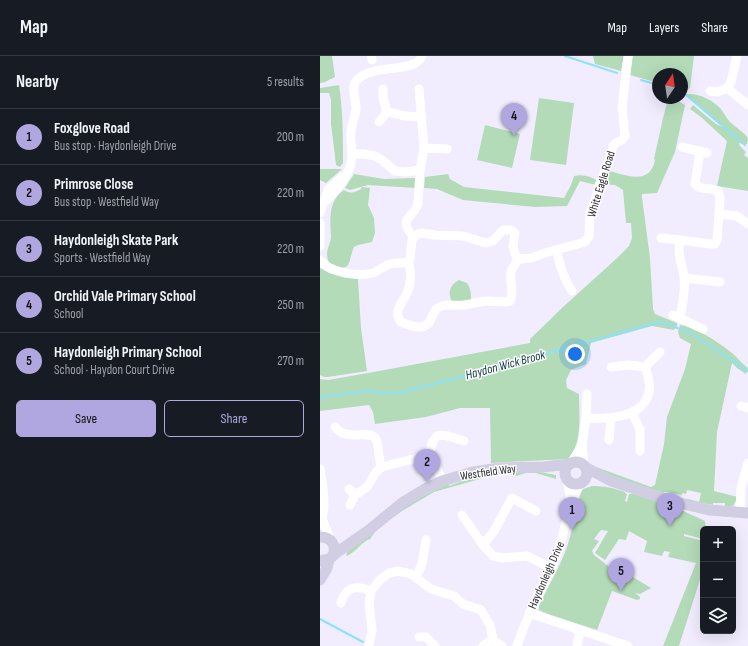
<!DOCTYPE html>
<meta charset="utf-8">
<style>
body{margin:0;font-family:"Sofia Sans Condensed",sans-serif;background:#20242c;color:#f1f3f6}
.controls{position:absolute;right:12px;bottom:12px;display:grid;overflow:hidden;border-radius:6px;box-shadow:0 4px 16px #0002}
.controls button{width:36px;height:36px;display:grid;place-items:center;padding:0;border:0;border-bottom:1px solid #363941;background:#171b24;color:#f1f3f6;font:20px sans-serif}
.compass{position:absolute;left:332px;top:12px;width:36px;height:36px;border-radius:50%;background:#171b24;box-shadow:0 4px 16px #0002;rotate:13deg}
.you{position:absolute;left:255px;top:298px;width:14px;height:14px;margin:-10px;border:3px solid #fff;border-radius:50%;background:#1a73e8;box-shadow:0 0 0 6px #1a73e833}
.badge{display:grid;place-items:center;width:26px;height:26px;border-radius:50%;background:#b1a7e0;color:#111;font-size:13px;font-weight:700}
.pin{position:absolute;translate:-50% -33px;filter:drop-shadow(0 1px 2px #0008)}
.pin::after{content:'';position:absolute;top:21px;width:14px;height:12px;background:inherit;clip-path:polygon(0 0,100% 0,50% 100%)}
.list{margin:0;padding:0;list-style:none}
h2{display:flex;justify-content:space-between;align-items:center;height:52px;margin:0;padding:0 16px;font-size:17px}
h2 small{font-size:13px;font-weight:400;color:#9ea1a6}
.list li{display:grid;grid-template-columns:26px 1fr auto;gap:12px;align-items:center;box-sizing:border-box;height:56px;padding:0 16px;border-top:1px solid #363941}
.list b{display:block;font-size:15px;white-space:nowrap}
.list p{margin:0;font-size:13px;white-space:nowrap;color:#9ea1a6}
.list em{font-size:13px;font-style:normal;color:#9ea1a6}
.actions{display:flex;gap:8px;padding:12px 16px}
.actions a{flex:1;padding:9px 0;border:1px solid #b1a7e0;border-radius:6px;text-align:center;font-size:14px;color:#b1a7e0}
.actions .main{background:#b1a7e0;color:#111}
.icon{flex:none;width:22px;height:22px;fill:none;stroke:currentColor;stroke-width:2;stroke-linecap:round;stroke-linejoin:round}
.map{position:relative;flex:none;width:428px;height:590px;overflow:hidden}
header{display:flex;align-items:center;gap:24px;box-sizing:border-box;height:56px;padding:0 20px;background:#171b24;border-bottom:1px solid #363941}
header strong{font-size:19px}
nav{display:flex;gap:22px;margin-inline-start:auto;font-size:14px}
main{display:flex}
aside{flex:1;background:#171b24}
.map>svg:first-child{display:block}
</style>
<header>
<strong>Map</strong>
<nav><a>Map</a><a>Layers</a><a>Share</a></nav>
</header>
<main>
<aside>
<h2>Nearby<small>5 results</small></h2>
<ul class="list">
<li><span class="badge">1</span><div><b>Foxglove Road</b><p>Bus stop · Haydonleigh Drive</p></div><em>200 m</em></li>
<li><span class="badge">2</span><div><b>Primrose Close</b><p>Bus stop · Westfield Way</p></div><em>220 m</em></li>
<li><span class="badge">3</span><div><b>Haydonleigh Skate Park</b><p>Sports · Westfield Way</p></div><em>220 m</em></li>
<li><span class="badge">4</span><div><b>Orchid Vale Primary School</b><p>School</p></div><em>250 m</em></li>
<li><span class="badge">5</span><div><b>Haydonleigh Primary School</b><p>School · Haydon Court Drive</p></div><em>270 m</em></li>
</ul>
<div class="actions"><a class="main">Save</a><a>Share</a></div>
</aside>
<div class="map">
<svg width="428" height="590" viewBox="0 0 428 590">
<rect width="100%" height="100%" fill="#f1edff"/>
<g fill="#b3dbb8">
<path d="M0,0H12L15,21L5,26L0,27Z"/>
<path d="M273,0H304L301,15L275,8Z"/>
<path d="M313,0H374L370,32L362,38V18H338V27L310,19Z"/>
<path d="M19,29C23,55 23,81 23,107L20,111L16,109L11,68V44L9,37H0V32Z"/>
<path d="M367,38C379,37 393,44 401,53C404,57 406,62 410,66C416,72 423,75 428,82L427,88H423L419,87L420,90L426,96L424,99L428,102V135L397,130L407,85L381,61L370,53L373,49L396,68L403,71L367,40L366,39Z"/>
<path d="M219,42L254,47L246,109L210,104Z"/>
<path d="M348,43L358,45L365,49L355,96L337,137L322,138V141L330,202L333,253L335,258L357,267V270L354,274L332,270L271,287L266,308L251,314L246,324L247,332L259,338C259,360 263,386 248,403L171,407L170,352H140L106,361L55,368L53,356L49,349L0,355V323L8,324L48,317L210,287V283L243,251L296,203L309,190L312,182L311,167H306L303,134L295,129L284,128L290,115C308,120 330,129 335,104L334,103L343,62Z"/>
<path d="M165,69L200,78L192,112L157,104Z"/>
<path d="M0,113H22L6,127L0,124Z"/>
<path d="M34,118L64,123L96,122V132L48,129L30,134L25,132Z"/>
<path d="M128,118L130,123L144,131L244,142L251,129L254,120C263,118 270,120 278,125L276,129L260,125L247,150L215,151L143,144L117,133L104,132L105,121Z"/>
<path d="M42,131L50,132L48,149L54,162L55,177L52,186L38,189L34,191C27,207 33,218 9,207C8,204 7,201 7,198C7,192 11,186 11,180C10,163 8,145 24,134C31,138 34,137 41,133Z"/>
<path d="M0,212L9,217L38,223L41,272L47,315L8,321H4L0,319Z"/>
<path d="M139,224L147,227C151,233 151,238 151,245L133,247C127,238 129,229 139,224Z"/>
<path d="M360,269C377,271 399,287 412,297C418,302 422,308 428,312L426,318L417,312L412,307L397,376L394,435L418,441L413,450H405V447H393V449L374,446L365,442L379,446L381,437L367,434L366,438L362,437V439L347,436H338L275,414L265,407L331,431L335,429L344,388L347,361L365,313L371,288L360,282L358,276Z"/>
<path d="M214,415L236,419V423L216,417H206L196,420L185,417L174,419L128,432L114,436L82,455L57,473L50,483C43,484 36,497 26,500L27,496L86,448L128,428L129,430L142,425V423L167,417Z"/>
<path d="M272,430C284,430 294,432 305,436V437L307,438L305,445L307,446L309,438H314L357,452L385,465L386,473H383V483L364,478V480L383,485V514L359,590H343L376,507L348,501L350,496L344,495L342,500L324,496L327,485L309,475L306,484L299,483L285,504L275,497L288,475L281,474L274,483L279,485L272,495L274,499L296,516L298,512L331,532L320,538L315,537L320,541V543L317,544L292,535L277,574L228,558L219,554V550C228,530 240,511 247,491C253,473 256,454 261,436L263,433Z"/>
</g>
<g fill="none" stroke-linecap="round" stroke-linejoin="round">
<g stroke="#8be2fb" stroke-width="2">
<path d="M245,0L297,17"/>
<path d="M321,24L338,29"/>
<path d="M362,36L363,37"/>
<path d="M366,39L425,89"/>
<path d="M0,341L49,335L67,337H80L96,332L131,324L339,266L344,267L371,277L428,315"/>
<path d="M0,563L43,586"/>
</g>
<g stroke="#fff" stroke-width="9">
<path d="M51,0L52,4"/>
<path d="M407,32L411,26L417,0"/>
<path d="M99,33L104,92"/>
<path d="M390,35L397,36L407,32L428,49"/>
<path d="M67,56L86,60L102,61"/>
<path d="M59,66L67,56L63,42V33"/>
<path d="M362,91L387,97"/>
<path d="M380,95L375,128C380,135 391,131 398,135L400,142L399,158L417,160L428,168"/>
<path d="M32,98H44L55,100L62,104L75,115L85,116L100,114L104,92L127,93"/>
<path d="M2,149C15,135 31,120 32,100C32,92 30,84 31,76C31,68 36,60 36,52C36,44 31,32 36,25C52,6 94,19 102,0"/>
<path d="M0,157L8,134L22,121"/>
<path d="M0,167V190"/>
<path d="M94,181C76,163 94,161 98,148L100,114"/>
<path d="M341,182L360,184"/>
<path d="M237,194C239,208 244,223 252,235"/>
<path d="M0,204C10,217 37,221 53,217C59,215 63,210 70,208C76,206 82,208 88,206L90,203L92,184L94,181L98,178L102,177L115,179L143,180L166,187L173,185L183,174H191L195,177L193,190L195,198L197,201L202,203L211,202L228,196L265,186L269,180L270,156L275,145L279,129L288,108L293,90L296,87L302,84L305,80L302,52L308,0"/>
<path d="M88,206C92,215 91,228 87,237C83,246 72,256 81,266C119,282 105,255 122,250C129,248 137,250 144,249C152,248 160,245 168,245C175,245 183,247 190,245C195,235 189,226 191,216C192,211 196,207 199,203"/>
<path d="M365,222L400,226"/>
<path d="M353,259L383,273"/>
<path d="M360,262C362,249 366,234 364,221C362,205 357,202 360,184L391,188H395L397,184L399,158"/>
<path d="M291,311L308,309L325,311"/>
<path d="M421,350L428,352"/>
<path d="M312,356L320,374V395"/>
<path d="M266,362C287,363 323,363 329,336C331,328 328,319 325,311L340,296"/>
<path d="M15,371C28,387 50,372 56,383C60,391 57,402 62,411"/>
<path d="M289,384L291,362"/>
<path d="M262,389L264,410"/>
<path d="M109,400L116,409L122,425"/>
<path d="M251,408L262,389L266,362L267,338"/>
<path d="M0,413C3,430 7,453 0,468"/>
<path d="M247,423L251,446"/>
<path d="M29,433L35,439L30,449"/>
<path d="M35,439L47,431L56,416L62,411L105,400H109L113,385L117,380C125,377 136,383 144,385"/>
<path d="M420,456L421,432L428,407"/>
<path d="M142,459L163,489L173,500L182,502L207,500L231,512"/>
<path d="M2,462L10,483"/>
<path d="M163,489L174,475L192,442L216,455"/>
<path d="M96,521L102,508L106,484"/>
<path d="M21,547C26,530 36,529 51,535"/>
<path d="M209,557L308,590"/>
<path d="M99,581H106L115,590"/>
<path d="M49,590L52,574L49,547L51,535L60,524L69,517L78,515L91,518L111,533L134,540L143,548L161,554L170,569L173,583L175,586L182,590"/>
<path d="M163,590L173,583"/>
<path d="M197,590C207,558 225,529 237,498C246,474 247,447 262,426"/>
<path d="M257,590L260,575"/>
</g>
<g stroke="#d1cee3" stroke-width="11">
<circle cx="256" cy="417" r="11"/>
<path d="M265,411L291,425L352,445L389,454L428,457"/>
<path d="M0,481C11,481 17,489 13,500"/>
<path d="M0,505L9,503L19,495L49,474L82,447L105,433L122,425L153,416L180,412L223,411L250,408"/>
<path d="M0,524L7,512L9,503"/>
</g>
</g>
<g text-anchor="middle" stroke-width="3" stroke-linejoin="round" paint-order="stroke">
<g font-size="12" fill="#2c2b31" stroke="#fdfdfd">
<text transform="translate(281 128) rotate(-73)" y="4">White Eagle Road</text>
<text transform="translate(168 416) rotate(-8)" y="4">Westfield Way</text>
<text transform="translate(226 519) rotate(-66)" y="4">Haydonleigh Drive</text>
</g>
<g font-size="13" font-style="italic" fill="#0e3742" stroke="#fdfdfd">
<text transform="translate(185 308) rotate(-15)" y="5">Haydon Wick Brook</text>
</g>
</g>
</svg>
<div class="controls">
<button>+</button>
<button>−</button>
<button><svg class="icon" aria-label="layers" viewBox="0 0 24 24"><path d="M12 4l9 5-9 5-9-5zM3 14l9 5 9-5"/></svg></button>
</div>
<svg class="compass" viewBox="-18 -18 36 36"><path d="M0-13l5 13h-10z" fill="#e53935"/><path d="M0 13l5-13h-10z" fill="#9ea1a6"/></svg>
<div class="you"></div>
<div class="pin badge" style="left:252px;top:474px">1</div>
<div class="pin badge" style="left:107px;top:426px">2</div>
<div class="pin badge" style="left:350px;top:470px">3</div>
<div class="pin badge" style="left:194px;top:80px">4</div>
<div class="pin badge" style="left:301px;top:535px">5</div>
</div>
</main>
